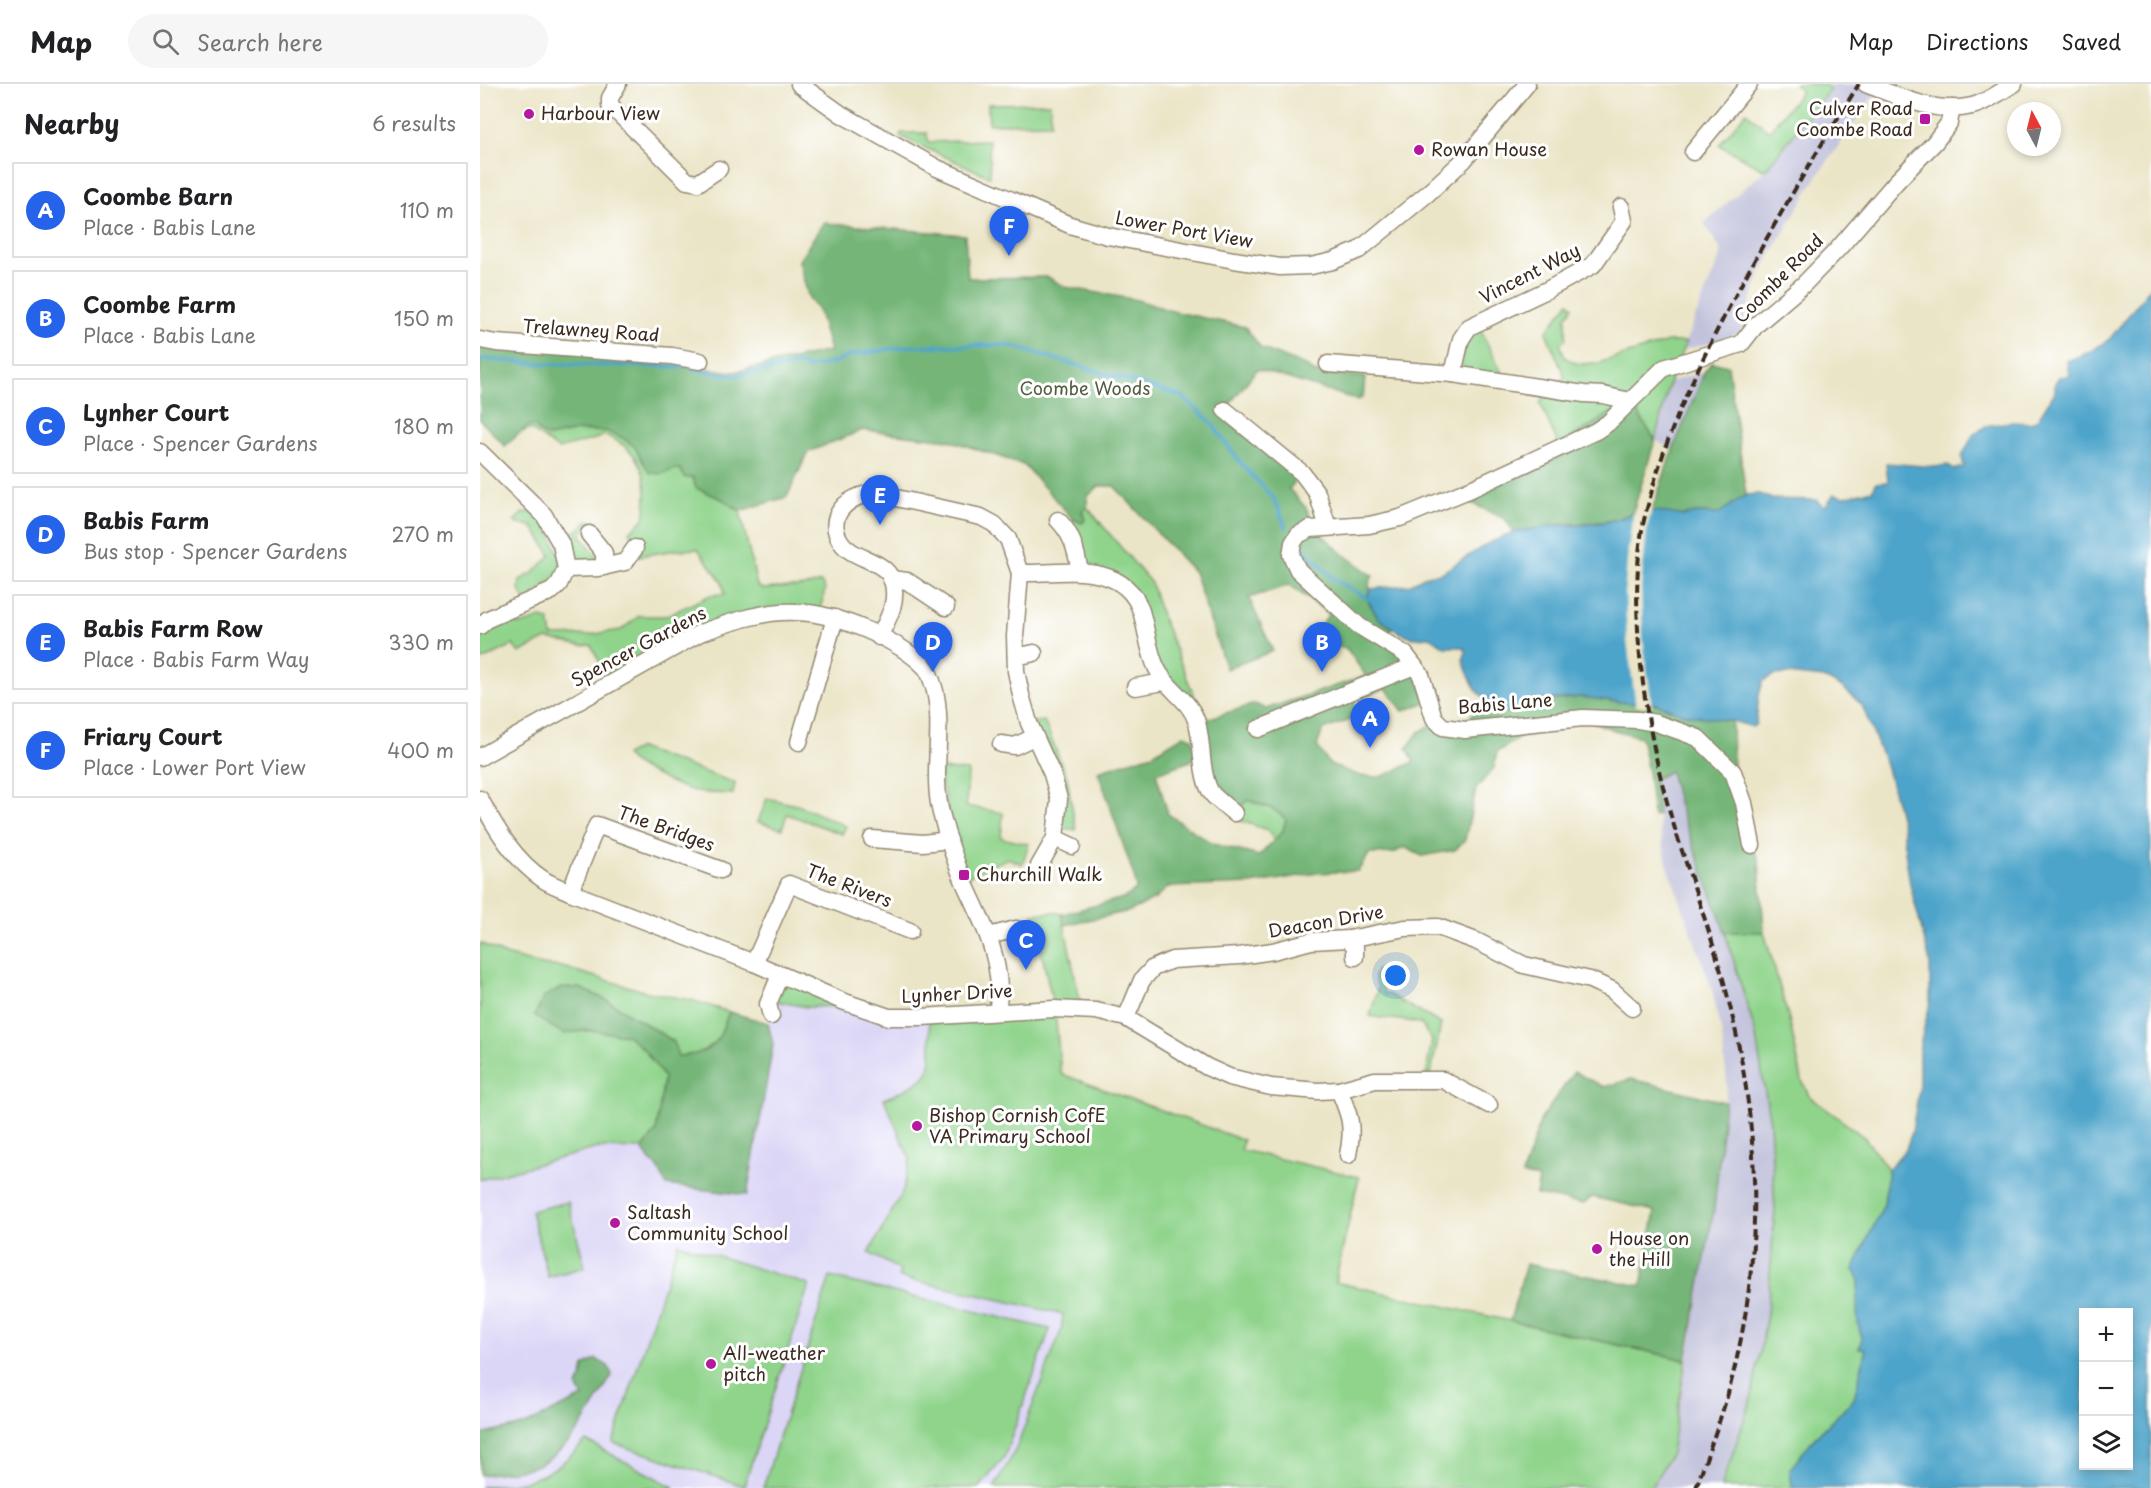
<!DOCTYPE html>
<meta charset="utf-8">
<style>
body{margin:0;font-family:"Playpen Sans",sans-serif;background:#f6f6f6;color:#202124}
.controls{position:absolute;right:18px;bottom:18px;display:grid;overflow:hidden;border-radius:0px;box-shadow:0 3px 9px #0003}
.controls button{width:54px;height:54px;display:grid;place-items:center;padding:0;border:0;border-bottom:2px solid #e0e0e0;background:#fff;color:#202124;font:30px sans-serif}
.compass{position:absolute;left:1527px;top:18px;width:54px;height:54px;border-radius:50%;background:#fff;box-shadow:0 3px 9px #0003;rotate:353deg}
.you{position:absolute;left:916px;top:892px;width:21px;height:21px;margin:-15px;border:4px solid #fff;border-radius:50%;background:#1a73e8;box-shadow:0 0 0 9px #1a73e833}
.badge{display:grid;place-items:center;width:39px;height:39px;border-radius:50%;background:#2563eb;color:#fff;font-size:20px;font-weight:700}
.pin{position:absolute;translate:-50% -50px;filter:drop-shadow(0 2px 3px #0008)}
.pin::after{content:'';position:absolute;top:32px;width:21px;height:18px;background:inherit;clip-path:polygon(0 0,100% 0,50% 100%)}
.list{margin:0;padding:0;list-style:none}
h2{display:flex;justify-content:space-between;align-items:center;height:78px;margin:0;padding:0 24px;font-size:26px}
h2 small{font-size:20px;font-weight:400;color:#757577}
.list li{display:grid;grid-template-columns:39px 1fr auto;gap:18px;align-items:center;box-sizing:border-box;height:96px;margin:0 12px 12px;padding:0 12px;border:2px solid #e0e0e0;border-radius:0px}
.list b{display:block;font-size:22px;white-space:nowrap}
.list p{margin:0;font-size:20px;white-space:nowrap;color:#757577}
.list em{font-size:20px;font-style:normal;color:#757577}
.icon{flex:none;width:33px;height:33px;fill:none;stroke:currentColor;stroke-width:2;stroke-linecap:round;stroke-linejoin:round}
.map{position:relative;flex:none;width:1671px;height:1404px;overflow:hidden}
header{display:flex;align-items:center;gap:36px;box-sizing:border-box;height:84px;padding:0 30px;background:#fff;border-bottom:2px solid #e0e0e0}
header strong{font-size:28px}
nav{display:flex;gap:33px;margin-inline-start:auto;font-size:21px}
.search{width:420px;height:54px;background:#f6f6f6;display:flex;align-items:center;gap:15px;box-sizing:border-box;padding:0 21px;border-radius:33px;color:#757577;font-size:22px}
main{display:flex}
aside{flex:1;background:#fff}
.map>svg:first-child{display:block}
</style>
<header>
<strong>Map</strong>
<div class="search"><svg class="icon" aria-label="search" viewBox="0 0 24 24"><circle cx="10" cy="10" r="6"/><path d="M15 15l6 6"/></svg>Search here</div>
<nav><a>Map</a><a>Directions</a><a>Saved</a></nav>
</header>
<main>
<aside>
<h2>Nearby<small>6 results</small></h2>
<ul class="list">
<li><span class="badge">A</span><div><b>Coombe Barn</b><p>Place · Babis Lane</p></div><em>110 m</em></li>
<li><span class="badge">B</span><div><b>Coombe Farm</b><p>Place · Babis Lane</p></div><em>150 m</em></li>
<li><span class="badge">C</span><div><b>Lynher Court</b><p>Place · Spencer Gardens</p></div><em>180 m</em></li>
<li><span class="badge">D</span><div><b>Babis Farm</b><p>Bus stop · Spencer Gardens</p></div><em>270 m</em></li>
<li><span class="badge">E</span><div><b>Babis Farm Row</b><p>Place · Babis Farm Way</p></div><em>330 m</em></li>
<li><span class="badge">F</span><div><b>Friary Court</b><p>Place · Lower Port View</p></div><em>400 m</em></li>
</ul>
</aside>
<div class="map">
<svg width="1671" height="1404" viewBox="0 0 1671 1404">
<rect width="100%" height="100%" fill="#fff"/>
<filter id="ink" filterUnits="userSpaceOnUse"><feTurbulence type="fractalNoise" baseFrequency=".0167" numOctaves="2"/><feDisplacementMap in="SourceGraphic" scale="12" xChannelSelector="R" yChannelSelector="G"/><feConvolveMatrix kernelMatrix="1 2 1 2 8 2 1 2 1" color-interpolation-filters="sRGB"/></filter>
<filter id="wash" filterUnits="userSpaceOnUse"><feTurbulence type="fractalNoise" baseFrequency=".008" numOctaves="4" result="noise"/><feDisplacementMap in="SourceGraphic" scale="24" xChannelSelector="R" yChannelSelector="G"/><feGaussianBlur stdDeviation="1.35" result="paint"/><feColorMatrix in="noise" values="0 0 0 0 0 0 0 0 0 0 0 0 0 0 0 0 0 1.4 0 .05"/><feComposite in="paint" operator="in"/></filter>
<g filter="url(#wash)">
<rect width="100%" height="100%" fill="#ebe5c7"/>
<path fill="#dcd6f6" d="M62,881L82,883L167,908L211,916L288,939L290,947L287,925L290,916L363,922L408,937L575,928L581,990L763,1056L761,1066L847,1085L780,1404H195L106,1357L87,1377L62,1393L35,1399L0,1403V936Z"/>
<g fill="#c2c2dc">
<path d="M1353,0H1407L1390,16L1332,100L1280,189L1260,248L1242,256L1202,266L1242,168L1224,139L1285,86Z"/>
<path d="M1225,287L1193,366L1175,356L1190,298Z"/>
<path d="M1190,686L1200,725L1245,848L1275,947L1290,1038L1295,1125L1287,1230L1271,1316L1241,1404H1171L1191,1369L1234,1125L1247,999L1242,952L1232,905L1188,783L1180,748L1174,695Z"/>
</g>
<g fill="#90d48c" stroke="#667f55" stroke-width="1.5">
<path d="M1314,0H1342L1351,4L1285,86L1239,61L1266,28L1289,47L1322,7Z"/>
<path d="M570,19L571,39L509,40L508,20Z"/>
<path d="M421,49H447L448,58L509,56L510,93L430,57L420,52Z"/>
<path d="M1089,218L1093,223L1086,233V255L1080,260L1085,274L1099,280L1118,279L1188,258H1206L1190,297L1175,356L1150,317L1080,364L1060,319L1071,304L1085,293L1066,248Z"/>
<path d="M997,239L1026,297L973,290Z"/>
<path d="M54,341L62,350L69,353L96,347H126L141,353L154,362L169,388C185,393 191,383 199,385C203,386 208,390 212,393L216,404L242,415L260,427L277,502L283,505L326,502L341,498L345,505L339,531L252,537L130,599L111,561L102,562L67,555L39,569L33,561L0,577V542L19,530L24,537L41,541L61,534L69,536L72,552L109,551L141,546L159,532H186L231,511L245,510L242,498L218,465L196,466L159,472L162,464L149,448L164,435C170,396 164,367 125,351L115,355L78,365L50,345L43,348L40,347L48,342Z"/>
<path d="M607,423L671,499L680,528L716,616L714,628L684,598L648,506L600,487L588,446L593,435L602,439V427Z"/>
<path d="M60,427L86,485L46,517L39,506L40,496L53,489L71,471L52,442L37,440L34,437L43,429Z"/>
<path d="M110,436L113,439L100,450L116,471V479L96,478L91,474L88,453Z"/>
<path d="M564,637L587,694L596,746L577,743L579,715L549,639Z"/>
<path d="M159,664L255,699L253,710C240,709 227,710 215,707C200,704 154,683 145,671Z"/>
<path d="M458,685L488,687L486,722L523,729L521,754L549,760L542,780L528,774L483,795Z"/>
<path d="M287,714L320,722L366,742L362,750L307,730L302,745L278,738Z"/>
<path d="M767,716L793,725L806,735L803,747L794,757L788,746L755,735L754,729Z"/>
<path d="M574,828L582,830L602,926L574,925L553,830Z"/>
<path d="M1245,848H1284L1309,935L1322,996L1329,1012L1385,1054L1408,1085L1404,1120L1378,1175L1380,1200L1377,1211L1383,1254L1379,1264H1386L1374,1316L1331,1358L1312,1402L1315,1404H1241L1271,1316L1287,1230L1295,1125L1290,1038L1275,947Z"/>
<path d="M0,859L26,871L62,881L82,883L167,908L211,916L249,928L238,957L216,971L197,972L193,957L128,917L100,904L84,949C100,947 131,944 146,950C161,956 175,981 184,993L176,1048L162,1065L118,1064L0,1096Z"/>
<path d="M897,886H900L904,910H908L961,940L951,989L945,996L952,956L941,940C924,935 908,936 890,932L898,904L894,892Z"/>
<path d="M301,895L363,922L327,923L290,916Z"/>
<path d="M575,928L581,990L763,1056L761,1066L879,1093L855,1198L1206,1276L1191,1369L1171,1404H514L536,1365L581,1247L583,1230L418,1193L420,1186L389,1169L423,1107L430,1075L404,1015C456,992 453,992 449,937Z"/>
<path d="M88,1118L105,1183L68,1193L51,1127Z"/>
<path d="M198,1159L329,1201L264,1402L133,1359Z"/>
<path d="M350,1193L570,1245L524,1374L499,1404H283Z"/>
<path d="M106,1357L195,1404H0C8,1400 22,1401 32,1400C66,1395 83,1380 106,1357Z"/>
</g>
<g fill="#74b678" stroke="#58704b" stroke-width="1.5">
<path d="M343,139L485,151L488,194L568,193L585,203L657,216L692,227L765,243L781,264L828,283L832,288L885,293L883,313L878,316L777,285L745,326L822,389L809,405L826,424L836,445L863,470L893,492L889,499L890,505L887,515L898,534L912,544L906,558L925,570L949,617L923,627L906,604L874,617L881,632L843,646L837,662L849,680L880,692L901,693L934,678L927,664L938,649L957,637L963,643L987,635L1009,617L1018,623L1102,613L1148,619L1178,620L1203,630L1252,637L1253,688L1272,761L1279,777L1284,848H1245L1200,725L1190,687L1174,695L1178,731L1173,732L1168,688L1161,653L1134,646L1103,634L1039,654L1017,668L1014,684L996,705L985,756L975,766L942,772L924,763L914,769L889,770L878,787L837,789L771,800L688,803L675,815L650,827L584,841L582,830L644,814L656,806L655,795L618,687L673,670L704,651L712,654L716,675L676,689L688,730L733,760L779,772L803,747L806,735L793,725L768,716L754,729L731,709L719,645L727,635L775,620L786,625L886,592L867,565L849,560L841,541L849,530L809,501L769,514L793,567L746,585L714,488L634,402H619L608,412L607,423L602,427L605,436L602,439L593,435L544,381L469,356L383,346L328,368L307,413L260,427L242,415L216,404L213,393L205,394L200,385C187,385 186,393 169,388L154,362L141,353L126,347H96L69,353L62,350L54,342H48L25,362L0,336V256L254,288L350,267L339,228L328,212L319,177Z"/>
<path d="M1232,278L1248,282L1266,411L1238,430L1217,429L1204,432L1172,427L1190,373L1225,287Z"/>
<path d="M1150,317L1175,356L1153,428C1129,442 1102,438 1076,441C1062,443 1048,446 1034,448L1025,435L975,411L1064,371Z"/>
<path d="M81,904H100L128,917L193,957L198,972C235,970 237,960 249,928L288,939L293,961L267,1111L186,1101L178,1083L170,1077L162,1065L176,1048L184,993L164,966L147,951L107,946L84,950L54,932L65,912Z"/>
<path d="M1094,988L1124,1003L1151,995L1245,1018L1234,1125L1206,1276L1030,1237L1046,1180L1161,1202L1175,1127L1112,1113L1104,1120L1056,1111L1059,1094L1042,1091L1061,1035Z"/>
<path d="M116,1275L128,1282L132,1291C113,1323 95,1363 60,1380C42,1388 19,1388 0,1391V1351L47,1340L103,1313L97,1302L102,1292L104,1282Z"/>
</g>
<path fill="#4ea4ca" stroke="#446774" stroke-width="1.5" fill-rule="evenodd" d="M1671,203V1404H1315L1312,1402L1310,1385L1331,1358L1374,1315L1386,1265L1379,1264L1382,1254C1377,1243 1377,1227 1377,1214C1377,1203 1383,1196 1374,1186L1378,1175L1404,1121L1408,1085L1426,1065L1432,1048L1439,1005V966L1450,919V878L1430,800L1423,753V744L1407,684L1382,621L1362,603L1344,594L1307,590L1294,591L1283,597L1279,611L1276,640L1273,643L1252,637L1203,630L1178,620L1148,619L1102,613L1057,617L1030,629C999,613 994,609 983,576L986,568L983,563H965L950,553L934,554L919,548L898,534L887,515L890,505L929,501L944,493L963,488L1007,460L1034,448L1077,441H1102L1125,438L1142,434L1157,428L1177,427L1204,432L1217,429L1238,430L1266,411L1279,410L1292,415L1336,416L1345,423L1354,410L1364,413L1393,406L1396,399L1408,398L1406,379L1456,383L1466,381L1470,382L1473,386L1484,383L1482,372L1493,351L1506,342L1530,338L1551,339L1558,335L1575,308V299L1579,293L1589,292L1587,277L1605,270L1628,257ZM1604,1228H1648V1382H1604Z"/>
<path fill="#ebe5c7" d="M1172,424L1167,445L1161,504L1163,556L1172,623L1156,622L1147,556L1145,503L1148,466L1154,425Z"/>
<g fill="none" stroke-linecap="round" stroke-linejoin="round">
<g stroke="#4ea4ca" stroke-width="4">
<path d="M0,275L68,280L203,283"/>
<path d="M213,285L254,292L320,280L327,284L353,279L371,271L431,262L528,261L701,312L729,336L760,378L794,415L806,443"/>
<path d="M822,463L855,496L889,515"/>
</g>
</g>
</g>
<g filter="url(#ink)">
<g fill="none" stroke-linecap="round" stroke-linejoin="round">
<g stroke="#938872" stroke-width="19">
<g id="minor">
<path d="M138,0L130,14V21L207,97L218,99L239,85"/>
<path d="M319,0L361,30L457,84L590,141L628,152L754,176L800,183L831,182L853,177L879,166L947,110L984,76L1047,0"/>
<path d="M1386,0C1418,12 1457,31 1492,22C1506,19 1521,7 1534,0"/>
<path d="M1213,68L1269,0"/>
<path d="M0,256L16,259L192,272L220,277"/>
<path d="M848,280L973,290L1104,310L1123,311L1150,317"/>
<path d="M973,290L981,255L989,243L1067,206L1113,181L1144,137L1141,123"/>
<path d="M745,326L822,389L837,409L848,443"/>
<path d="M0,368L64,431L81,460L86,485"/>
<path d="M578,436C593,451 596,467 600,487"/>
<path d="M109,450L124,469V483"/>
<path d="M86,485L118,484L145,478L155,464"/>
<path d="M540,489C580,490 644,475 661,527C667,546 668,567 677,585C688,607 711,616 717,639C723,658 720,696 733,711C739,717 747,723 754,729"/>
<path d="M411,495L427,497L466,523"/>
<path d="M0,542L8,535L72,507L79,500L86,485"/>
<path d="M399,553C408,535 419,517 412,496C404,475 373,476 361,458C344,432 369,411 394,409L501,433L514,440L528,455L540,489L535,552L536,587L541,611L549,639L572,690L579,715L575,754L559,782"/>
<path d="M536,573L554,569"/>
<path d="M655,603L684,598"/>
<path d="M778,645L934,582"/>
<path d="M319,658L355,534"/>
<path d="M521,660L535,662L554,653"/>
<path d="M0,673L220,549C251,538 284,526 317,528C355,529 418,555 445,583C450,588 453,600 455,607C464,647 451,690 461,729C467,752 475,777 484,798C498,829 514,858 518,892C520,903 518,916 518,928"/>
<path d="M0,715C16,745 35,777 64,796C72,801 81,804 90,808L274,879L362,917L409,933H442L574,925L616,927L646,934L727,983L749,993L791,1003L838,1007L859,1006L895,996H963L1009,1021"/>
<path d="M575,754L592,762"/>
<path d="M392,755L443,759L469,756"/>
<path d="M1272,761L1264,719L1253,688L1218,654L1202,648L1176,639L1158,636L1103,634L985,646L963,643L954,634L941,591L925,570L879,542L818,486L811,471L813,459L818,451L830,445L889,441L920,434L991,405L1116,347L1128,339L1184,284L1261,260L1276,241L1323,201L1358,165L1416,98L1455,58L1469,39L1472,24"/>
<path d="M90,808L117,741L241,786"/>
<path d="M509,852L536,845"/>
<path d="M869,855L875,863V873"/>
<path d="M274,879L309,800L430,847"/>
<path d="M291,932L288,920L300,891"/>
<path d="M646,934L662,896L673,884L692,876L759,872L793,867L831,857L869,855L925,844L958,843L996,857L1044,881L1110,896L1132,906L1152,924"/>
<path d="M859,1006C870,1032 874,1042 868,1071"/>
</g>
</g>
<use href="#minor" stroke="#fff" stroke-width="16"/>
<path stroke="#3b2a1e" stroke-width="4" stroke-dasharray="9 4.5" stroke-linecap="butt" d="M1216,1404C1226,1374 1238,1343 1247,1313C1283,1186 1282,1058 1252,931C1237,863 1211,798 1191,732C1166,647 1148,534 1162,446C1164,434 1168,421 1171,410C1191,335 1226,266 1262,199C1299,131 1338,65 1379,0"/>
</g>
</g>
<g fill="#b5179e" stroke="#fff" stroke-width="2">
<circle cx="49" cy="30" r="6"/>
<rect x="1439" y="29" width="12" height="12" rx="3"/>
<circle cx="939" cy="66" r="6"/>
<rect x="478" y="785" width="12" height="12" rx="3"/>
<circle cx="437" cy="1042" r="6"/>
<circle cx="135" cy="1139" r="6"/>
<circle cx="1117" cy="1165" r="6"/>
<circle cx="231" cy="1280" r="6"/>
</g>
<g text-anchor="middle" stroke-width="6" stroke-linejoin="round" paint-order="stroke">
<g font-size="18" fill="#3b2a1e" stroke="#fff" text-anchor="start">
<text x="1433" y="31" text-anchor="end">Culver Road<tspan x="1433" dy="21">Coombe Road</tspan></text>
<text x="61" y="36">Harbour View</text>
<text x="951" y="72">Rowan House</text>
<text x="496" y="797">Churchill Walk</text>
<text x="449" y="1038">Bishop Cornish CofE<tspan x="449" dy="21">VA Primary School</tspan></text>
<text x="147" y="1135">Saltash<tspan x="147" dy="21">Community School</tspan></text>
<text x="1129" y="1161">House on<tspan x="1129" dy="21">the Hill</tspan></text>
<text x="243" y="1276">All-weather<tspan x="243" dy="21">pitch</tspan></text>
</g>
<g font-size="18" fill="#3b2a1e" stroke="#fff">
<text transform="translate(704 146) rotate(10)" y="6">Lower Port View</text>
<text transform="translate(1050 190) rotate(-27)" y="6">Vincent Way</text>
<text transform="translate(1299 195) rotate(-45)" y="6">Coombe Road</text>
<text transform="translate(111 247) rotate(4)" y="6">Trelawney Road</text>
<text transform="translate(159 563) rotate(-28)" y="6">Spencer Gardens</text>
<text transform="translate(1025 620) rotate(-5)" y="6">Babis Lane</text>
<text transform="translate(186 745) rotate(20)" y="6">The Bridges</text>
<text transform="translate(369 802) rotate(21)" y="6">The Rivers</text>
<text transform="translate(846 838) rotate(-10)" y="6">Deacon Drive</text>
<text transform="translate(477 910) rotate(-3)" y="6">Lynher Drive</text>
</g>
<g font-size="18" fill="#545d3f" stroke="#fff">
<text x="605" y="311">Coombe Woods</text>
</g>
</g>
</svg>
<div class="controls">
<button>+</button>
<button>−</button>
<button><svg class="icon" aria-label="layers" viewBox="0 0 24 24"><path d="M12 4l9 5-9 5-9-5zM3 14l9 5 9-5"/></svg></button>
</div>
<svg class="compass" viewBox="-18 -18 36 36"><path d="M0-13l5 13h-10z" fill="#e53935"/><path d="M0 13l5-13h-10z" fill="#757577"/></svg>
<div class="you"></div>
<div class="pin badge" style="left:890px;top:664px">A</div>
<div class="pin badge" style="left:842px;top:588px">B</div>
<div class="pin badge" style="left:546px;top:886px">C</div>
<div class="pin badge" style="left:453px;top:588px">D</div>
<div class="pin badge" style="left:400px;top:441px">E</div>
<div class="pin badge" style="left:529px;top:172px">F</div>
</div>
</main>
